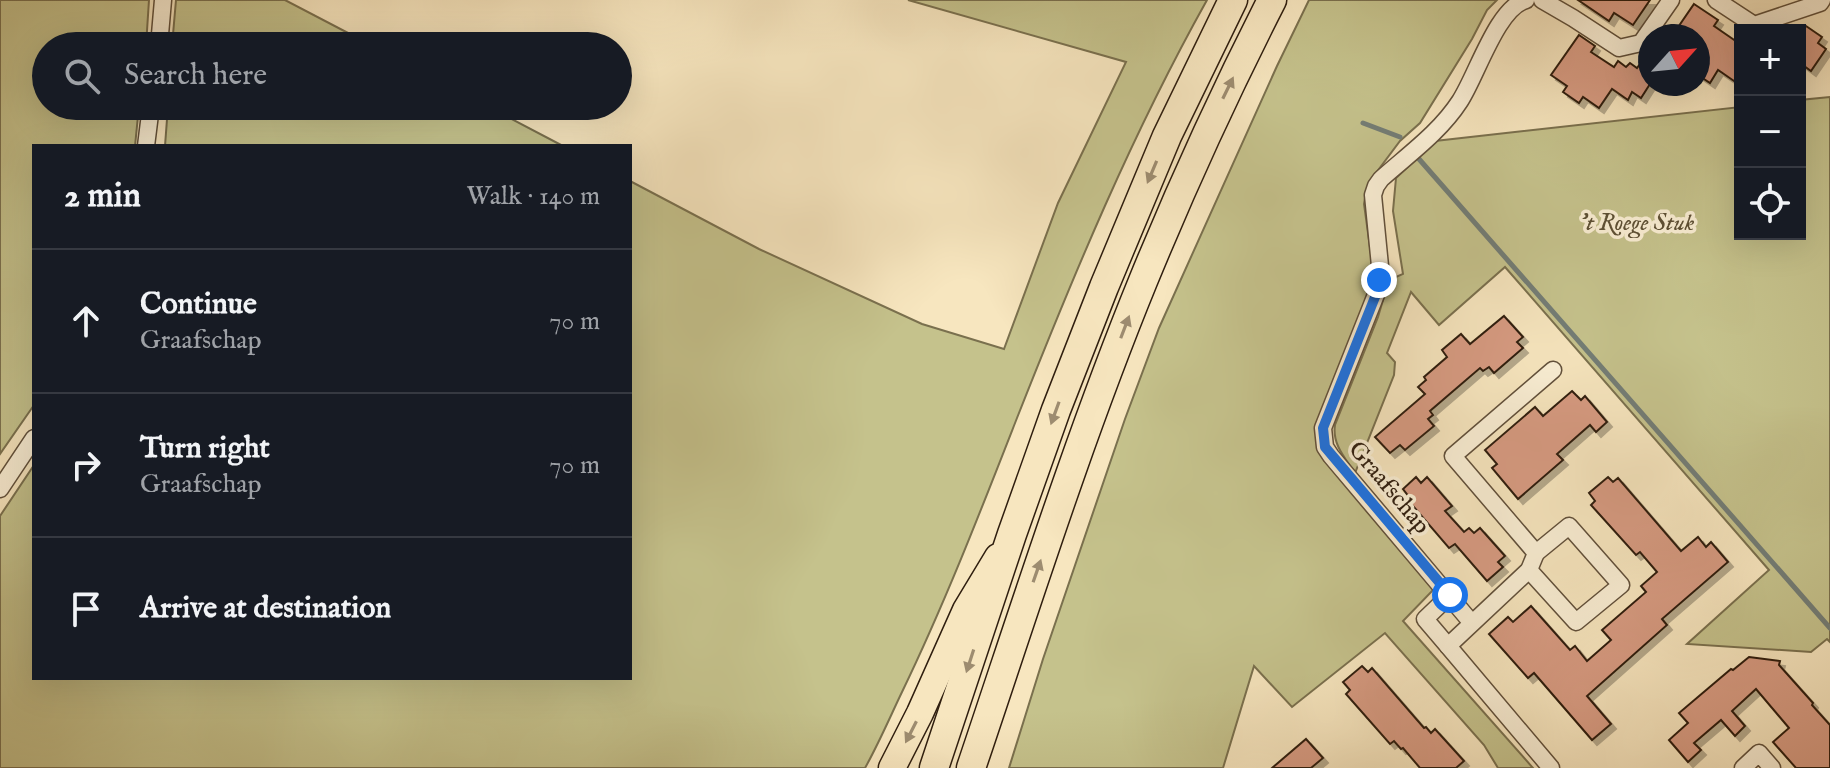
<!DOCTYPE html>
<meta charset="utf-8">
<style>
body{margin:0;font-family:"IM FELL English",serif;background:#242831;color:#f1f3f6}
.controls{position:absolute;right:24px;top:24px;display:grid;overflow:hidden;border-radius:0px;box-shadow:0 8px 32px #0002}
.controls button{width:72px;height:72px;display:grid;place-items:center;padding:0;border:0;border-bottom:2px solid #363941;background:#171b24;color:#f1f3f6;font:40px sans-serif}
.compass{position:absolute;left:1638px;top:24px;width:72px;height:72px;border-radius:50%;background:#171b24;box-shadow:0 8px 32px #0002;rotate:63deg}
.stop{position:absolute;width:24px;height:24px;margin:-18px;border:6px solid #1a73e8;border-radius:50%;background:#fff}
.stop.end{background:#1a73e8;border-color:#fff;box-shadow:0 2px 8px #0008}
.list{margin:0;padding:0;list-style:none}
h2{display:flex;justify-content:space-between;align-items:center;height:104px;margin:0;padding:0 32px;font-size:34px}
h2 small{font-size:26px;font-weight:400;color:#9ea1a6}
.list li{display:grid;grid-template-columns:52px 1fr auto;gap:24px;align-items:center;box-sizing:border-box;height:144px;padding:0 32px;border-top:2px solid #363941}
.list b{display:block;font-size:30px;white-space:nowrap}
.list p{margin:0;font-size:26px;white-space:nowrap;color:#9ea1a6}
.list em{font-size:26px;font-style:normal;color:#9ea1a6}
.icon{flex:none;width:44px;height:44px;fill:none;stroke:currentColor;stroke-width:2;stroke-linecap:round;stroke-linejoin:round}
.map{position:relative;flex:none;width:1830px;height:768px;overflow:hidden}
.search{position:absolute;background:#171b24;box-shadow:0 8px 32px #0002;left:32px;top:32px;width:600px;height:88px;display:flex;align-items:center;gap:20px;box-sizing:border-box;padding:0 28px;border-radius:44px;color:#9ea1a6;font-size:30px}
.panel{position:absolute;background:#171b24;box-shadow:0 8px 32px #0002;left:32px;top:144px;width:600px;height:536px;border-radius:0px}
.map>svg:first-child{display:block}
</style>
<div class="map">
<svg width="1830" height="768" viewBox="0 0 1830 768">
<defs>
<filter id="shadow"><feDropShadow dx="5" dy="5" stdDeviation="0" flood-color="#0004"/></filter>
</defs>
<rect width="100%" height="100%" fill="#f7e6bf"/>
<filter id="stains"><feTurbulence type="fractalNoise" baseFrequency=".0025" numOctaves="4"/><feColorMatrix values="0 0 0 0 .2 0 0 0 0 .09 0 0 0 0 .02 0 0 0 .5 -.17"/></filter>
<radialGradient id="worn" r=".72"><stop offset=".6" stop-color="#630" stop-opacity="0"/><stop offset="1" stop-color="#630" stop-opacity=".3"/></radialGradient>
<g fill="#c5c28c" stroke="#7a704e" stroke-width="2">
<path d="M0,0H149L146,46H46V106H139L135,146H34V405L0,454Z"/>
<path d="M176,0H285L373,46H172Z"/>
<path d="M908,0H1207C1132,134 1073,276 1017,418C981,510 945,603 902,692C890,717 879,743 865,768H0V516L34,465V678H630V181L759,249L922,324L1004,349L1058,203L1126,62Z"/>
<path d="M1309,0H1497L1487,10L1472,39L1420,123L1400,141L1373,177L1366,192L1364,204L1372,262V283L1318,441L1436,587L1403,621L1533,768H1498L1484,745L1385,633L1292,707L1254,666L1223,768H1009L1043,659L1125,419L1159,328L1277,66Z"/>
<path d="M1830,97V642L1827,639L1811,652L1687,644L1769,570L1505,267L1439,325L1411,292L1387,353L1395,362L1394,375L1355,473C1345,458 1332,444 1335,425L1378,317L1389,280L1403,274L1393,211L1396,178L1435,141L1740,107V234H1800V100Z"/>
<path d="M168,106H487L563,146H165Z"/>
</g>
<g fill="none" stroke-linecap="round" stroke-linejoin="round">
<g stroke="#737d76" stroke-width="5">
<path d="M1363,123L1400,137"/>
<path d="M1419,159L1830,628"/>
</g>
</g>
<g fill="#d79b82" stroke="#2f1e0f" stroke-width="2" filter="url(#shadow)">
<path d="M1578,0H1650L1633,25L1614,13L1609,21Z"/>
<path d="M1694,4L1718,20L1714,26L1740,44V73L1734,81L1718,70L1710,83L1698,75V36H1672Z"/>
<path d="M1806,26L1822,37L1818,43L1826,49L1811,71L1800,63V35Z"/>
<path d="M1579,35L1595,46L1591,52L1614,67L1618,61L1626,67L1630,63L1637,68L1650,50V84L1641,98L1632,92L1628,100L1612,89L1599,108L1583,97L1579,103L1563,92L1567,86L1551,75Z"/>
<path d="M1504,316L1523,337L1517,342L1523,348L1494,373L1489,367L1483,371L1480,368L1430,411L1433,415L1428,419L1434,426L1405,450L1400,445L1390,453L1375,437L1425,394L1418,387L1426,380L1424,377L1447,357L1442,350L1461,334L1470,344Z"/>
<path d="M1572,391L1581,400L1585,396L1607,422L1596,432L1590,425L1557,454L1563,460L1518,499L1492,468L1497,464L1485,450L1535,407L1543,416Z"/>
<path d="M1416,477L1421,483L1427,477L1452,506L1445,511L1464,532L1469,528L1474,533L1480,528L1505,556L1498,562L1503,567L1487,581L1455,544L1449,548L1407,499L1409,497L1403,489Z"/>
<path d="M1608,477L1613,482L1618,478L1681,551L1698,537L1706,547L1711,542L1728,562L1662,619L1667,625L1587,696L1611,724L1592,740L1534,673L1528,678L1489,634L1508,617L1513,622L1531,606L1570,650L1575,646L1587,661L1611,640L1602,630L1646,592L1641,586L1657,572L1640,552L1636,555L1591,505L1595,501L1589,493Z"/>
<path d="M1749,657L1780,661L1779,665L1813,703L1812,705L1830,725V768H1796L1773,742L1789,728L1756,689L1732,711L1745,726L1735,736L1721,720L1694,743L1701,750L1688,762L1669,740L1688,723L1679,713L1731,669L1733,670Z"/>
<path d="M1362,666L1368,672L1372,668L1424,728L1426,727L1431,733L1435,729L1464,761L1456,768H1420L1403,748L1401,749L1394,741L1390,744L1346,694L1350,690L1343,682Z"/>
<path d="M1306,739L1323,758L1311,768H1272Z"/>
</g>
<g fill="none" stroke-linecap="round" stroke-linejoin="round">
<g stroke="#61503b" stroke-width="19">
<g id="minor">
<path d="M1542,0L1573,18L1619,48L1641,43L1671,0"/>
<path d="M1716,0L1754,25L1820,3L1822,0"/>
<path d="M159,46L163,0"/>
<path d="M146,146L151,106"/>
<path d="M0,489L34,438"/>
<path d="M1529,570L1576,622L1621,585L1569,526L1536,553"/>
<path d="M1471,622L1331,456L1325,447L1323,428L1377,292L1380,266L1373,195L1376,186L1381,179C1409,154 1440,132 1460,101C1477,75 1497,8 1526,0"/>
<path d="M1448,646L1425,619L1450,595"/>
<path d="M1551,768L1448,646L1529,570L1536,553L1453,456L1553,370"/>
<path d="M1743,768L1759,753L1772,768"/>
</g>
</g>
<g stroke="#2f1e0f" stroke-width="29">
<path id="trunk" d="M892,768L920,713L966,610L998,557"/>
</g>
<g stroke="#2f1e0f" stroke-width="31">
<g id="motorway">
<path d="M934,768L1012,534L1056,410L1104,287L1167,136L1233,0"/>
<path d="M971,768C1026,605 1078,440 1143,281C1182,186 1225,92 1272,0"/>
</g>
</g>
<use href="#minor" stroke="#faefd5" stroke-width="16"/>
<use href="#trunk" stroke="#f7e6bf" stroke-width="26"/>
<use href="#motorway" stroke="#f7e6bf" stroke-width="28"/>
</g>
<defs><path id="oneway-solid" d="M-6-.8H1V-3.2L6.5 0L1 3.2V.8H-6Z" transform="scale(2)"/></defs>
<g fill="#9d8c70">
<use href="#oneway-solid" transform="translate(1228 88) rotate(-64)"/>
<use href="#oneway-solid" transform="translate(1152 172) rotate(113)"/>
<use href="#oneway-solid" transform="translate(1125 327) rotate(-69)"/>
<use href="#oneway-solid" transform="translate(1055 413) rotate(110)"/>
<use href="#oneway-solid" transform="translate(1037 571) rotate(-71)"/>
<use href="#oneway-solid" transform="translate(970 661) rotate(108)"/>
<use href="#oneway-solid" transform="translate(911 732) rotate(117)"/>
</g>
<g fill="none" stroke-linecap="round" stroke-linejoin="round">
<path stroke="#1a73e8" stroke-width="10" d="M1379,280L1377,292L1323,428L1325,447L1450,595"/>
</g>
<g text-anchor="middle" stroke-width="7" stroke-linejoin="round" paint-order="stroke">
<g font-size="24" font-style="italic" fill="#5c4f34" stroke="#faefd5">
<text x="1637" y="230">'t Roege Stuk</text>
</g>
<g font-size="24" fill="#2f1e0f" stroke="#faefd5">
<text transform="translate(1390 487) rotate(50)" y="8">Graafschap</text>
</g>
</g>
<rect width="100%" height="100%" filter="url(#stains)"/>
<rect width="100%" height="100%" fill="url(#worn)"/>
</svg>
<div class="controls">
<button>+</button>
<button>−</button>
<button><svg class="icon" aria-label="locate" viewBox="0 0 24 24"><circle cx="12" cy="12" r="6"/><path d="M12 2v4M12 18v4M2 12h4M18 12h4"/></svg></button>
</div>
<svg class="compass" viewBox="-18 -18 36 36"><path d="M0-13l5 13h-10z" fill="#e53935"/><path d="M0 13l5-13h-10z" fill="#9ea1a6"/></svg>
<div class="stop" style="left:1450px;top:595px"></div>
<div class="stop end" style="left:1379px;top:280px"></div>
<div class="search"><svg class="icon" aria-label="search" viewBox="0 0 24 24"><circle cx="10" cy="10" r="6"/><path d="M15 15l6 6"/></svg>Search here</div>
<section class="panel">
<h2>2 min<small>Walk · 140 m</small></h2>
<ul class="list">
<li><svg class="icon" aria-label="ahead" viewBox="0 0 24 24"><path d="M12 20V5M6 11l6-6 6 6"/></svg><div><b>Continue</b><p>Graafschap</p></div><em>70 m</em></li>
<li><svg class="icon" aria-label="right" viewBox="0 0 24 24"><path d="M7 20v-9h11M14 6l5 5-5 5"/></svg><div><b>Turn right</b><p>Graafschap</p></div><em>70 m</em></li>
<li><svg class="icon" aria-label="arrive" viewBox="0 0 24 24"><path d="M6 21V4h12l-3 4 3 4H6"/></svg><div><b>Arrive at destination</b></div></li>
</ul>
</section>
</div>
